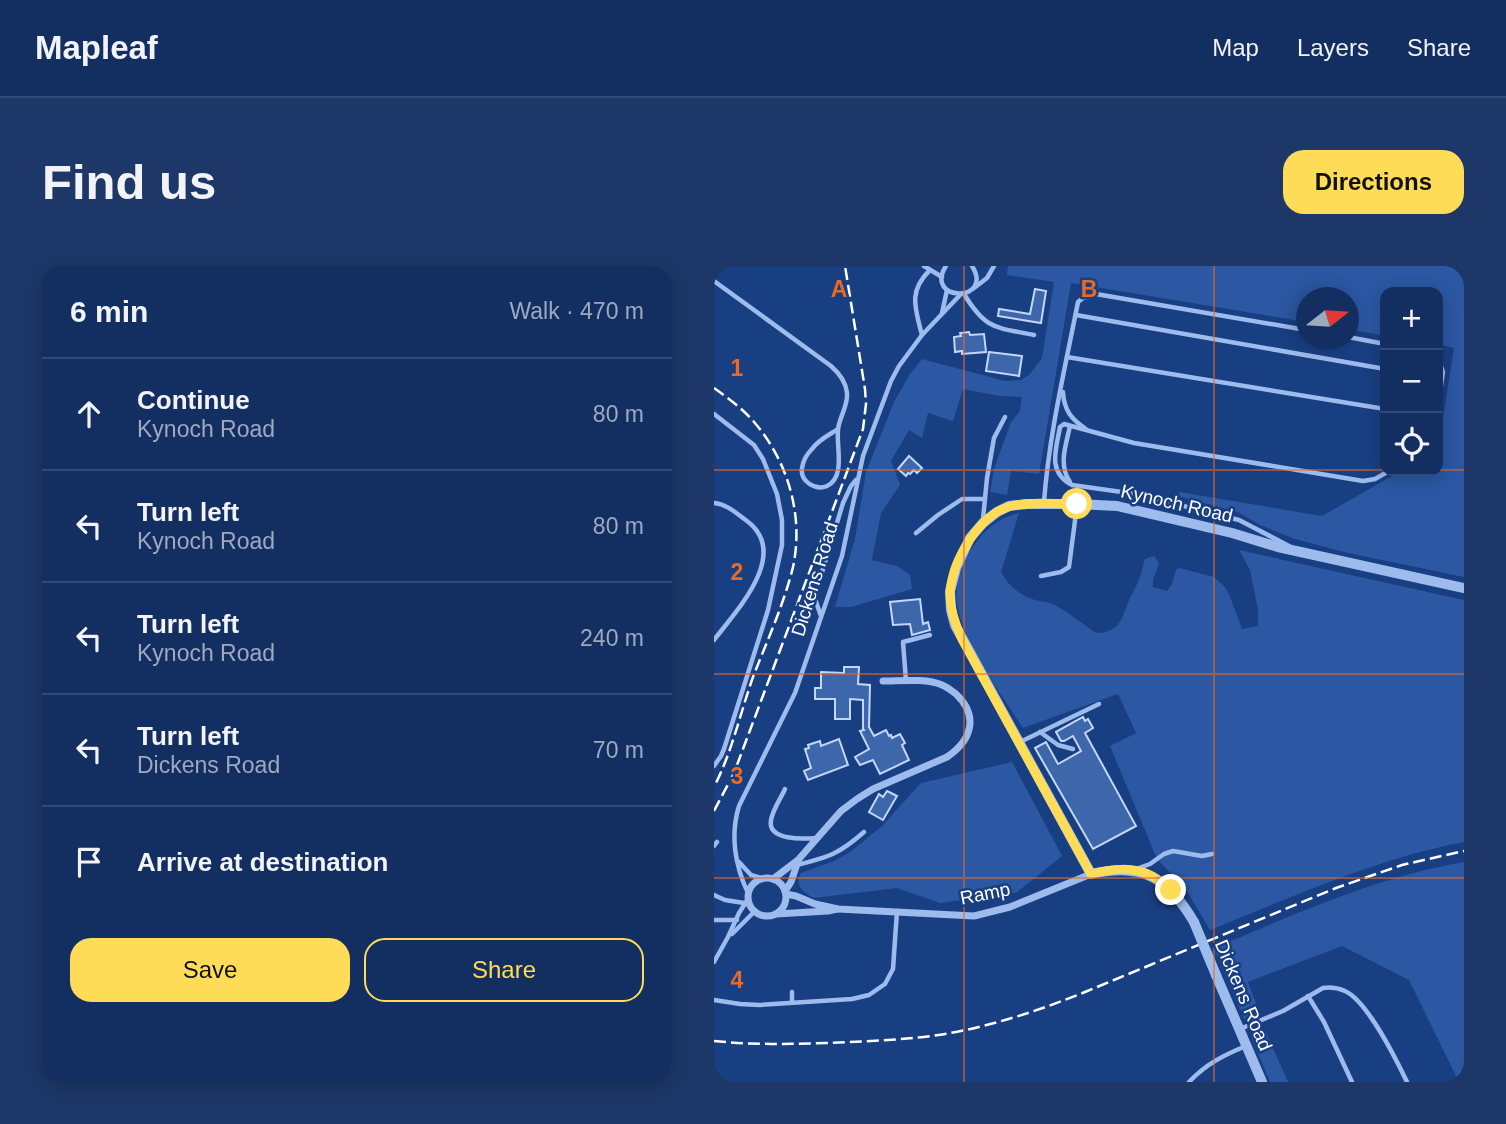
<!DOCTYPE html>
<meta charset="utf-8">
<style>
body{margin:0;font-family:Arial,sans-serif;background:#1c3768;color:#f1f3f6}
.controls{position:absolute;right:21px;top:21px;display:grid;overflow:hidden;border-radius:14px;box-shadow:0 4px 18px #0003}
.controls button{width:63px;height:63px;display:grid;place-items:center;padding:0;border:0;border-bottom:2px solid #324a77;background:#132f62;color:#f1f3f6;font:35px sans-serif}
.compass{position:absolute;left:582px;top:21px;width:63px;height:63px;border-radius:50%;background:#132f62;box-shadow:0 4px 18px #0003;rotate:73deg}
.stop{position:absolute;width:21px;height:21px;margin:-16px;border:5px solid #ffdc58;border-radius:50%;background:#fff}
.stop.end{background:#ffdc58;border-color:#fff;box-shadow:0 2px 7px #0008}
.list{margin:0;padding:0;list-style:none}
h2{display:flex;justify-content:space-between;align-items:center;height:91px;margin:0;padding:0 28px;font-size:30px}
h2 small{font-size:23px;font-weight:400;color:#9da9be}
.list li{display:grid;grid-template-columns:46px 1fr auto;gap:21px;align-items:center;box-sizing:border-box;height:112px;padding:0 28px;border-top:2px solid #324a77}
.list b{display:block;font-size:26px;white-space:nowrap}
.list p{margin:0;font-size:23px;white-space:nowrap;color:#9da9be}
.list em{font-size:23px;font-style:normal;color:#9da9be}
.actions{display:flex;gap:14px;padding:21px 28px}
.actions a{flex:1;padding:16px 0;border:2px solid #ffdc58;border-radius:21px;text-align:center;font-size:24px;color:#ffdc58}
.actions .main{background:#ffdc58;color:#111}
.icon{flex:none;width:38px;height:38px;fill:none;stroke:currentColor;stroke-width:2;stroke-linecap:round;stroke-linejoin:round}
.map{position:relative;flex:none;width:750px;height:816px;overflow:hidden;border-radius:21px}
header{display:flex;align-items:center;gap:42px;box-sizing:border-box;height:98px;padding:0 35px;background:#132f62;border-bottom:2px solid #324a77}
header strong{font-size:33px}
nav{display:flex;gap:38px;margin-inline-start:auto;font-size:24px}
.intro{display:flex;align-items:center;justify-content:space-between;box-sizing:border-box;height:168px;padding:0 42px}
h1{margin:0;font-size:49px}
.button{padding:18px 32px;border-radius:21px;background:#ffdc58;color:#111;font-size:24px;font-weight:700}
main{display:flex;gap:42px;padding:0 42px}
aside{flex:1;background:#132f62;border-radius:21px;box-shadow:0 4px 18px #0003}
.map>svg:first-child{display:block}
</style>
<header>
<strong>Mapleaf</strong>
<nav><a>Map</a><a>Layers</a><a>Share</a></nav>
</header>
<div class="intro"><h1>Find us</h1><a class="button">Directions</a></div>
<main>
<aside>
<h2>6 min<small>Walk · 470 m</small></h2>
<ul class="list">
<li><svg class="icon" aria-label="ahead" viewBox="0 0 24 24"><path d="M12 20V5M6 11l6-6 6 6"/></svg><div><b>Continue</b><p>Kynoch Road</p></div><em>80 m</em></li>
<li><svg class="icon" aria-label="left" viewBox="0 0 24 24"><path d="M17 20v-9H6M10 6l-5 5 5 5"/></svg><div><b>Turn left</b><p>Kynoch Road</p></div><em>80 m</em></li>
<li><svg class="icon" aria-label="left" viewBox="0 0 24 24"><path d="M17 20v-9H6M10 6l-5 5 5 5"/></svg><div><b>Turn left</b><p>Kynoch Road</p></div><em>240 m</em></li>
<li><svg class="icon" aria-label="left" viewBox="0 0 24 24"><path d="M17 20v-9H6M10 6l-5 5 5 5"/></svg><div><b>Turn left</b><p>Dickens Road</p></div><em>70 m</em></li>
<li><svg class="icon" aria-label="arrive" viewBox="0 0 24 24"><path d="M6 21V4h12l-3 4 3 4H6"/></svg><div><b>Arrive at destination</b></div></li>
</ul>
<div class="actions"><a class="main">Save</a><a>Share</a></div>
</aside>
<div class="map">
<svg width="750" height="816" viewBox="0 0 750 816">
<rect width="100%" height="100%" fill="#193f83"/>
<g fill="#2b57a3">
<path d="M294,0H750V311L634,287L581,273L546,259L524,246L464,230L465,226L608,250L687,205H724V184L740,82L724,78V26H671V70L635,63L634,32H592V56L357,17L325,208L297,205L293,229L276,226L280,203L297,156L306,145L308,131L285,130L249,123L239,155L214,147L208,172L195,164L177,195L186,219L167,247L158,294L183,300L196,309L198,323L137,341H121L141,273L152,206L180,136L196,108L208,93L291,115L307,114L315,109L328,92L340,16L293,9Z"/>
<path d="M305,247L287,306C295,321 308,331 325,335C331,336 335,336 341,339C355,347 369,358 382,367C409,367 408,348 417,330C425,316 427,308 431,293L440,290L445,297C443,306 438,311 439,321L453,325L458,318L462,303L465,302L500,311L510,320L515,328L528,363L544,360V344L536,304L525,284L750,334V576C661,593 579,631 496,664L471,622L443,593L396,480L422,467L404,428L309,462C294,439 278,417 265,393C244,354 230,323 258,282C270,264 284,252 305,247Z"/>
<path d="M298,496L348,590L302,627L226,637L183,622L100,632C89,627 80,619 87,607L120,595L135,587L168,560L207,517Z"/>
<path d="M750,596V816H745L695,714L628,680L534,716L546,748L531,755L500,682C582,648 662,611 750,596Z"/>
<path d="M551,764L574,816H556L537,770Z"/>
</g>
<g fill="#3d66ab" stroke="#c2d7f9" stroke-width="2">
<path d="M321,23L332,25L327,57L284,50L285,43L316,48Z"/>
<path d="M255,66L256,69L270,68L272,86L248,88V85L241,86L240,71L247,70L246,67Z"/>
<path d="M275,86L308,90L305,110L272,105Z"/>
<path d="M195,190L208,202L203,207L200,204L196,208L194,207L192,210L184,203Z"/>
<path d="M206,333L209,358L214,356L216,364L198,369L196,358L179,359L176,336Z"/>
<path d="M130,401H145L144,418L156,419L155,461L160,470L172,464L175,470L177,469L178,472L186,468L191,477L188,479L195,494L166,508L159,494L146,499L141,491L155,483L146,465L150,464L149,463V434L136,433V453H121V433H101V422H107V406L130,407Z"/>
<path d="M369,451L371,455L374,453L379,462L371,467L422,560L379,583L321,482L332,476L344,498L367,485L359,470L350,475H347L342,466Z"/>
<path d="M125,473L134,499L94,514L90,505L97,502L91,483L95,482L94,479L106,475L107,480Z"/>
<path d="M173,525L183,530L169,554L155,546L165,528L169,531Z"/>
</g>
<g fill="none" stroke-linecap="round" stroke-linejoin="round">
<g stroke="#9dbbec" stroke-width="4.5">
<path d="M210,0L228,11"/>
<path d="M232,0C209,36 281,37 258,0"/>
<path d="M0,15L117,100C125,107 132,116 133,127C134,141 125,151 124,164C122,180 132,211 113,220C101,225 86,215 88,202C89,195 93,188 98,183C104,174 115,169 124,163"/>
<path d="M260,22L273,12L280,0"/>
<path d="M250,28C272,64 281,61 320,69"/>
<path d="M228,47L233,24"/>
<path d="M362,49L671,103"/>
<path d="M208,69C201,42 194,25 216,4"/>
<path d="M634,71L671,78"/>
<path d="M353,91L671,143"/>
<path d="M724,92L729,106L724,140"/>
<path d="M349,126C350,144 357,153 372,163"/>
<path d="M0,148L40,179L49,193L63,228L68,254V279L54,344L10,483L7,490L0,500"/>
<path d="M356,216C344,199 352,179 356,160"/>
<path d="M330,236C335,169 351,102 364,36L369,32L382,28L592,64"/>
<path d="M0,237C13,238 23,248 33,255C77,288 22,345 0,374"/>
<path d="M269,253L273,212L280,172L291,151"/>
<path d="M202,267L224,249L248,233H271"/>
<path d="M575,280L525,254L422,228L358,219C333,206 342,184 346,161L350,158L420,177L649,215L661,213L675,205"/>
<path d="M327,310L347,306L355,301L363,239"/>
<path d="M107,350L101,333L102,326L129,237L137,220L142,214"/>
<path d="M192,415L189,376L216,369"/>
<path d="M326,466L344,479L359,483"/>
<path d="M306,476L385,438"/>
<path d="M71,523C67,532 59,543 57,554C53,575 90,573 103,572"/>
<path d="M0,580L3,576"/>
<path d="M25,596L37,609L47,612"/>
<path d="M83,599C115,591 125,588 150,566"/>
<path d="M422,603L436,598L450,588L459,585L488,590L498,588"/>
<path d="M34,627C21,600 16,569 25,540L81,427L128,290L149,190L177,115L185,100L208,69L246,29"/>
<path d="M0,629L11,634L30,637"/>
<path d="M0,654H23"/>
<path d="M18,668L41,645"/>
<path d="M0,696L14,671L25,647L34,633"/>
<path d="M594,730L610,756L638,816"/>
<path d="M0,734L26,738L46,739L138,733L155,729L171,718L179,703L183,645"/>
<path d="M78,736V726"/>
<path d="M526,763L569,745L609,722C616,721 624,722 631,725C653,735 682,793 693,816"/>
<path d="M475,816C492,798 510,789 532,780"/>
</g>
<g stroke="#9dbbec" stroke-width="7">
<circle cx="53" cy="631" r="19"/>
<path d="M59,613L84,594L127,545L143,533L159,523L233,491C258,474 265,450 242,428C238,425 233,421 228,419C211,412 187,415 169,415"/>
<path d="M71,625L77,616L84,595"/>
<path d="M72,628L82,630L101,638L124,643L260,650L296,641L377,608"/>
<path d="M62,648L114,645L123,643"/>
</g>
<g stroke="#9dbbec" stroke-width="10">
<path d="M480,656C454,612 429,596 377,608L241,359L237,344L236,325L242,302L256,272L269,257L283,246L295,240L313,238H363L403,240L518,267L564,281L750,322"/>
<path d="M502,709L548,816"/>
</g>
<g stroke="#fff" stroke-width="2.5" stroke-dasharray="12 5" stroke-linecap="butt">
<path d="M0,122C14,132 29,143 40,156C74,195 90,250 79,301C70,338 53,375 39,411C26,448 18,486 0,521"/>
<path d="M0,545L20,507L149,163L152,138L151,123L131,0"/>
<path d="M0,775C38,779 75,778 113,777C156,775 200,774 242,766C287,757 329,743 371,726L622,622L688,599L750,585"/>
</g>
<path stroke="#9dbbec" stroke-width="10" d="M480,656L502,709"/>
</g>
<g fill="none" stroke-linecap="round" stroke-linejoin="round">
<path stroke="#ffdc58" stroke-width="9" d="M363,238C345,238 310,235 294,241C263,251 238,296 236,327C236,343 241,358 248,373L377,608C397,603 419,600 438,610C445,614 451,619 457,624"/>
</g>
<path fill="none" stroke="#ea6a24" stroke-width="2" stroke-opacity="0.55" d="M250,0V816M500,0V816M0,204H671M724,204H750M0,408H750M0,612H750"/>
<g text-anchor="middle" stroke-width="5" stroke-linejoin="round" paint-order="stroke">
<g font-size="19" fill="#fff" stroke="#193f83">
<text transform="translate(463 237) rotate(13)" y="7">Kynoch Road</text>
<text transform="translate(100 313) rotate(-73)" y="7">Dickens Road</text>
<text transform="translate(271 627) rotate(-11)" y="7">Ramp</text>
<text transform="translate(530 729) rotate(67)" y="7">Dickens Road</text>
</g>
</g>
<g font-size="23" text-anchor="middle" font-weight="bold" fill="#ea6a24" stroke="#193f83" stroke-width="5" stroke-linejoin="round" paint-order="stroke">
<text x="125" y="31">A</text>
<text x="375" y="31">B</text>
<text x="23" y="110">1</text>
<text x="23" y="314">2</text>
<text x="23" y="518">3</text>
<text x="23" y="722">4</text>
</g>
</svg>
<div class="controls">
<button>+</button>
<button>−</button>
<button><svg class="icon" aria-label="locate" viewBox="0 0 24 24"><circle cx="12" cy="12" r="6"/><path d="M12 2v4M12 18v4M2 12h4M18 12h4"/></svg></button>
</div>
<svg class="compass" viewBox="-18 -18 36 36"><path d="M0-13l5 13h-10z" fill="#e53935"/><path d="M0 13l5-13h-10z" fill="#9da9be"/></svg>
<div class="stop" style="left:363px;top:238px"></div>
<div class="stop end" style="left:457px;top:624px"></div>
</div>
</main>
